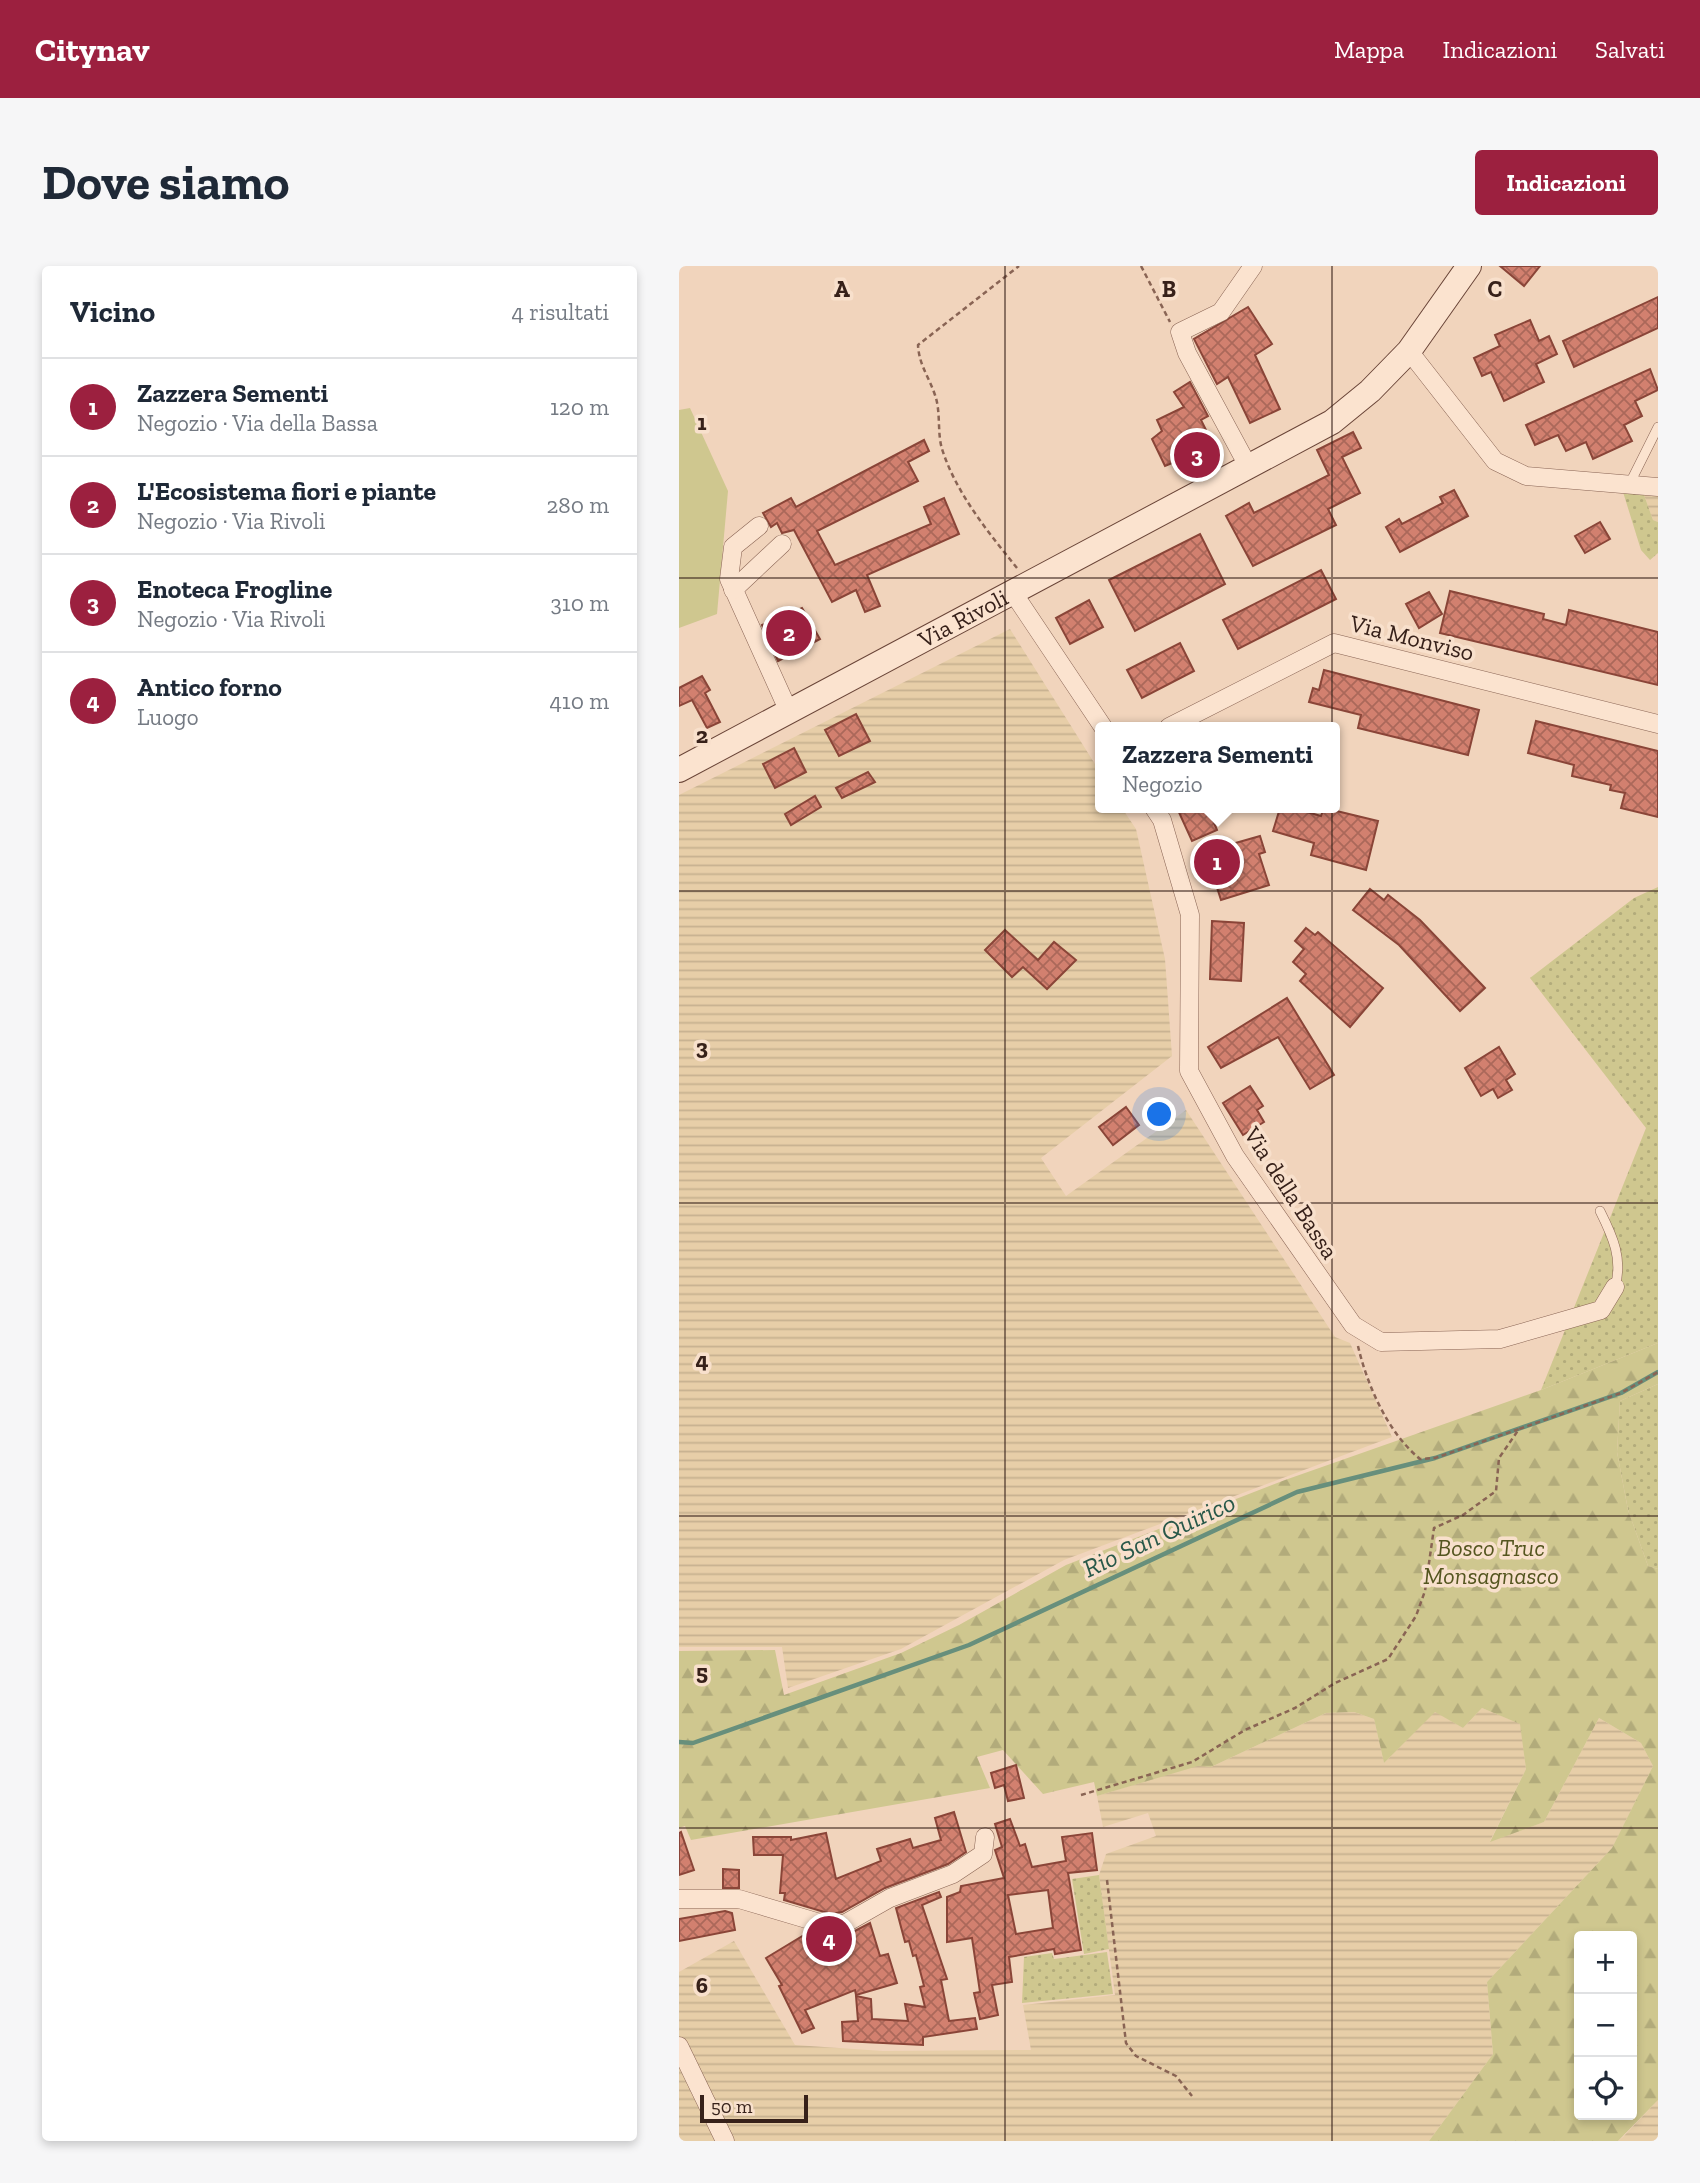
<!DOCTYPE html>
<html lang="it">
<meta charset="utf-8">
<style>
body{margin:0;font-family:"Zilla Slab",serif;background:#f6f6f7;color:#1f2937}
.controls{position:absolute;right:21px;bottom:21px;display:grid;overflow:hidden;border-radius:7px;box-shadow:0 4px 10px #0003}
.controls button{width:63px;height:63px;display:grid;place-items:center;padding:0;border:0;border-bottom:2px solid #e0e1e3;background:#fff;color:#1f2937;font:35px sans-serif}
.scale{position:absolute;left:21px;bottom:18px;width:108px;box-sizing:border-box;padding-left:7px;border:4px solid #37211a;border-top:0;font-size:19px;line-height:24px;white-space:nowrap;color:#37211a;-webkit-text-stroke:5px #f8e0cc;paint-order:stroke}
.you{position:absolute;left:481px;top:849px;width:24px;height:24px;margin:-18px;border:5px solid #fff;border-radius:50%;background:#1a73e8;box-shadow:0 0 0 10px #1a73e833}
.badge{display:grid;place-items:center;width:46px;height:46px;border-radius:50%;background:#9c203f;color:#fff;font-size:23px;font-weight:700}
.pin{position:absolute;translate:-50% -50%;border:4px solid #fff;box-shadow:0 2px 7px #0006}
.popup{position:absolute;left:416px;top:456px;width:245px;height:91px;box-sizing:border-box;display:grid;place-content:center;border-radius:7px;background:#fff;filter:drop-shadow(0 2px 5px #0005);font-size:23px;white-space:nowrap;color:#747a83}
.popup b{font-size:26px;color:#1f2937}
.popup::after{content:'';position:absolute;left:50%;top:100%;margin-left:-14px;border:14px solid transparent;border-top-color:#fff}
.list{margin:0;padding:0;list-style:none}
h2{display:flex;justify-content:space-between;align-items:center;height:91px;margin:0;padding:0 28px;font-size:30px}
h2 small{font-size:23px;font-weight:400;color:#747a83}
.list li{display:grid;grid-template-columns:46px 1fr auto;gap:21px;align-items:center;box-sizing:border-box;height:98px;padding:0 28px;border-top:2px solid #e0e1e3}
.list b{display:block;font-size:26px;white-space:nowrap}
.list p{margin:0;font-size:23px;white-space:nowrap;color:#747a83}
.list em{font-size:23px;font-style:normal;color:#747a83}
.icon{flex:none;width:38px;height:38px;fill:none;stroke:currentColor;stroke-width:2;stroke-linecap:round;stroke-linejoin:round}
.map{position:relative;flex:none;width:979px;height:1875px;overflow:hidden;border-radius:7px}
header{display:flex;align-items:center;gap:42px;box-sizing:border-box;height:98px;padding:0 35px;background:#9c203f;color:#fff}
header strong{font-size:33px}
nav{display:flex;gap:38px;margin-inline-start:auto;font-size:24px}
.intro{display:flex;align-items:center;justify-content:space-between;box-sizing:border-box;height:168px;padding:0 42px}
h1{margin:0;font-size:49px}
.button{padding:18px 32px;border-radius:7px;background:#9c203f;color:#fff;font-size:24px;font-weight:700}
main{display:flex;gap:42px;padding:0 42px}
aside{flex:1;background:#fff;border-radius:7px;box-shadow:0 4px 10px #0003}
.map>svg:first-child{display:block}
</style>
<header>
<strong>Citynav</strong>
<nav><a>Mappa</a><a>Indicazioni</a><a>Salvati</a></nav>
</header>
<div class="intro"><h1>Dove siamo</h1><a class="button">Indicazioni</a></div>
<main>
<aside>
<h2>Vicino<small>4 risultati</small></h2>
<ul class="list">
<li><span class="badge">1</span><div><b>Zazzera Sementi</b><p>Negozio · Via della Bassa</p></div><em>120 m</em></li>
<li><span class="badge">2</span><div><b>L'Ecosistema fiori e piante</b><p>Negozio · Via Rivoli</p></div><em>280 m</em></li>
<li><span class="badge">3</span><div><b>Enoteca Frogline</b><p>Negozio · Via Rivoli</p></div><em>310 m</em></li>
<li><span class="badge">4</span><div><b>Antico forno</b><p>Luogo</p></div><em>410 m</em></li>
</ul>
</aside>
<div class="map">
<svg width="979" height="1875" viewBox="0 0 979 1875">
<defs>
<pattern id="farmland-rules" width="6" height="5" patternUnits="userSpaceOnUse" patternTransform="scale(1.75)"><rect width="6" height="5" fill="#e7cea8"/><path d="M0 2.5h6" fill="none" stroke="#c7b190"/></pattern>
<pattern id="grass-dots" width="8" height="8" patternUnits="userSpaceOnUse" patternTransform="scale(1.75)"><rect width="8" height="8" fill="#cfc78f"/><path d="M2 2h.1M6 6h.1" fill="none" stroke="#b2ab7b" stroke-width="1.8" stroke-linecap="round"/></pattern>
<pattern id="forest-firs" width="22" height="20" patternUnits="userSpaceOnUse" patternTransform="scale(1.75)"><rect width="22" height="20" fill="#cfc78f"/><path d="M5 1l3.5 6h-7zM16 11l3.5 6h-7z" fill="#b2ab7b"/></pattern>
<pattern id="building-cross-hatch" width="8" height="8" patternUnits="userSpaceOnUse" patternTransform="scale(1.75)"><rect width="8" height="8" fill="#d2806f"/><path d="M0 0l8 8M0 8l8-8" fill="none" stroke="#ab685a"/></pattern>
</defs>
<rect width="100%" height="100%" fill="#f1d4bc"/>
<g fill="url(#farmland-rules)">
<path d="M964,226L979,228V256L974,254Z"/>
<path d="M331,363L421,506V542H443L457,563L486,693L493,790L362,892L387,930L507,844L656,1071L671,1077L713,1171L385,1294L222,1383L109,1422L103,1381H0V529Z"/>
<path d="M803,1442L842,1458L847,1503L811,1575L865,1556L920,1452L962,1477L974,1500L933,1582L808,1716L814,1788L750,1875H0V1706L55,1675L116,1779L204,1785L352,1784L344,1739L436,1729L420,1609L427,1588L477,1570L469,1547L424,1561L418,1530L519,1499L532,1501L647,1447L675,1446L695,1453L705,1497L756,1445L784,1462Z"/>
<path d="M979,1834V1875H939L944,1871Z"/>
</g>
<g fill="url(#grass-dots)">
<path d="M944,226H964L974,254L979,256V287L971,294L962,284Z"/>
<path d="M979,621V1077L862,1124L967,862L851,712L955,632Z"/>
<path d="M979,1118V1303L969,1300L949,1244L938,1186L941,1135Z"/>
<path d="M420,1609L430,1683L405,1688L393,1613Z"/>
<path d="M428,1686L434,1728L343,1737L345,1691L373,1687L375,1693Z"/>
</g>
<path fill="url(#forest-firs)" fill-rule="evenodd" d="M979,1077V1118L941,1135L938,1186L949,1244L969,1300L979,1303V1834L939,1875H750L814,1788L808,1716L933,1582L974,1500L962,1477L920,1452L865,1556L811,1576L847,1503L841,1458L803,1442L784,1462L756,1446L705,1497L695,1453L675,1446L647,1447L532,1501L519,1500L418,1530L415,1516L364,1528L324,1484L298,1491L311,1522L12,1574L6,1560L0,1562V1385L96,1384L105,1429L222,1387L280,1359L387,1299L606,1214L862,1124ZM900,1670H953V1849H900Z"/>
<path fill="#cfc78f" d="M11,142L49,225L38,348L0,362V144Z"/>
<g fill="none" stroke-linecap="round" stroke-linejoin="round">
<path stroke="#678f7c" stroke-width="4.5" d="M0,1476L14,1477L290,1379L618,1226L756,1192L942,1127L979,1106"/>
</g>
<g fill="url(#building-cross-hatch)" stroke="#8a4538" stroke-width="2" fill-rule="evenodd">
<path d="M821,0H861L845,20Z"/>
<path d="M979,31V62L895,101L884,75Z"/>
<path d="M569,41L593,78L576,89L601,143L571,157L549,111L538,118L515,73Z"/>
<path d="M851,54L860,75L870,70L878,88L857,98L865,116L825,135L812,106L803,110L795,92L821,80L816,69Z"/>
<path d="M971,103L979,124L956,135L963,150L945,159L953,175L914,193L907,176L887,185L879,169L856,179L847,159Z"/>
<path d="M511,116L529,150L522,154L535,180L486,200L473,173L483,165L478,154L505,141L495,126Z"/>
<path d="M674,166L682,182L663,191L681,227L649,243L657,259L574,300L547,250L570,237L575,247L650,209L638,184Z"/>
<path d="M245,174L250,185L229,196L239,215L138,265L156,299L252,258L245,241L265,232L280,268L188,309L201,340L186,346L177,324L153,336L115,264L103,267L98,257L92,261L84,247L112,232L117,241Z"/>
<path d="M775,224L789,250L721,286L707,261L720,253L723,258L764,237L761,231Z"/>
<path d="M921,256L931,273L906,287L896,270Z"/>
<path d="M521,268L546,318L456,365L430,314Z"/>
<path d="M642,304L657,333L559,383L544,354Z"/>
<path d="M771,325L865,348L864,353L887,359L890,344L979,366V419L761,367Z"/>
<path d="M750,326L763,348L740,362L727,338Z"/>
<path d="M410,334L424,361L391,378L377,352Z"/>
<path d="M123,342L141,373L99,395L83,359Z"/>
<path d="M501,377L515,405L463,432L448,404Z"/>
<path d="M645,404L800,444L789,489L679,462L682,449L630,436L634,422L640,424Z"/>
<path d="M23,410L31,424L26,427L41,456L28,462L13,434L0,440V422Z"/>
<path d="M177,448L191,475L160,490L146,464Z"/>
<path d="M857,455L979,485V551L942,542L946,527L931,524L932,519L893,510L895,499L849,487Z"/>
<path d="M115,482L127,506L96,522L84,498Z"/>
<path d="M189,506L196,516L163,532L157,522Z"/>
<path d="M136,530L142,541L112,559L106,548Z"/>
<path d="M498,542H529L538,564L513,575Z"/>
<path d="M601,542H614L642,550L645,542L699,555L687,604L632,589L635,577L594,565Z"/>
<path d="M581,570L586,586L580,588L590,619L542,634L533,606L552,600L546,580Z"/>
<path d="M691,623L705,634L709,629L741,654L806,722L781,745L720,679L674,644Z"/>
<path d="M533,655L565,657L562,715L531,713Z"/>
<path d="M627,662L636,669L639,666L704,722L671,761L621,715L627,708L614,696L625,683L616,675Z"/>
<path d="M326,664L359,694L375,676L397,694L368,723L344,701L333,711L306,684Z"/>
<path d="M608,732L655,809L631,823L599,771L542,802L529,781Z"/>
<path d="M820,781L836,808L827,814L833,824L819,832L814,823L802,830L786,802Z"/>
<path d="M571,820L584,840L578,844L585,856L564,869L544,837Z"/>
<path d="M447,841L460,859L434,879L420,861Z"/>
<path d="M337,1499L345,1532L329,1535L325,1519L316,1522L312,1507Z"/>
<path d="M275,1546L287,1586L269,1598L206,1622L163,1646L152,1648L105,1634L106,1627H101L104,1589H75L74,1571H112V1574L147,1567L157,1613L202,1595L198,1583L231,1573L234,1582L262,1574L256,1552Z"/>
<path d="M331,1553L341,1580L346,1578L353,1601L387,1595L383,1571L413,1567L418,1604L389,1607L402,1684L376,1688L375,1683L330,1691L333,1716L313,1719L319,1749L301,1753L295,1727L301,1726L293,1672L268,1676V1631L281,1626L282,1620L325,1612L316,1584L323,1581L316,1558ZM369,1624L374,1662L337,1668L329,1629Z"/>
<path d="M2,1566L15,1604L0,1609V1567Z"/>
<path d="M44,1603L60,1604V1622H44Z"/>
<path d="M260,1626L262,1631L243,1639L268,1713L262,1714L270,1755L296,1752L298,1763L244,1771V1779L164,1775L163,1756L179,1755L177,1730L192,1733L193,1753L229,1755L226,1738L246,1741L241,1721L245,1720L237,1689L234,1690L230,1675L226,1676L217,1642Z"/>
<path d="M46,1645L53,1647L56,1664L0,1675V1653Z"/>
<path d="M191,1657L201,1690L209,1688L218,1717L177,1729L176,1724L126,1744L135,1762L123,1767L100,1720L103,1719L87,1692L130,1666L153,1671L172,1667Z"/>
</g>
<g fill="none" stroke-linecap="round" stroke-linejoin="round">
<g stroke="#896454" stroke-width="10">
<g id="lane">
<path d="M950,219L979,161"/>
<path d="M921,945C934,971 944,993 936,1021"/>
</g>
</g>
<g stroke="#896454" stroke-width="19">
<g id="street">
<path d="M730,85L816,195L847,210L979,221"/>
<path d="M569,200L508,87L501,66L542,46L574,0"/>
<path d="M80,260L54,281L50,313L110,446"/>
<path d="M54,324L103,278"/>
<path d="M335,328L424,461"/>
<path d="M490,461L655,377L979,458"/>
<path d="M475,542L483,554L511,649L510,805L556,890L674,1059L702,1076L821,1073L922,1044L936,1021"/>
<path d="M0,1633H60L151,1660L167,1657L211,1632L274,1608L304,1588L306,1571"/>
<path d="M0,1780L46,1875"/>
</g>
</g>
<g stroke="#6a4538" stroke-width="26">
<g id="secondary">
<path id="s1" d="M0,504L653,156L691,125L730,85L790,0"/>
</g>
</g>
<g stroke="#896454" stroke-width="2.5" stroke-dasharray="5 3.5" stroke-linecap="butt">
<path d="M462,0L491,56"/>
<path d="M338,302C309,266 277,227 263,183C258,166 262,146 256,129C250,111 240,99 239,79L340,0"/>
<path d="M679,1080C688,1119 709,1167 741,1193L756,1192L840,1163"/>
<path d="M402,1529L513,1496L566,1464L616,1442L656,1417L709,1393L737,1350L746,1325L755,1262L784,1249L817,1225L820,1192L840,1163L942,1127L979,1106"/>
<path d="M428,1614L447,1777L457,1790L497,1810L513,1830"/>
</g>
<use href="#lane" stroke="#fbe3cf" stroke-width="9"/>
<use href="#street" stroke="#fbe3cf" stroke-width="18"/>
<use href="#secondary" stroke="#fbe3cf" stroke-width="24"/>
</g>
<path fill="none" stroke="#37211a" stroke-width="2" stroke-opacity="0.55" d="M326,0V1875M653,0V1875M0,312H979M0,625H979M0,937H979M0,1250H979M0,1562H979"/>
<g text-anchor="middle" stroke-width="7" stroke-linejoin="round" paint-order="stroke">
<g font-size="24" fill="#37211a" stroke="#f8e0cc">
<text dy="8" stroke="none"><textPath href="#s1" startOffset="322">Via Rivoli</textPath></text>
<text transform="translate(733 372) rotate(14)" y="8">Via Monviso</text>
<text transform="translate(612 927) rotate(57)" y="8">Via della Bassa</text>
</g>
<g font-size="24" font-style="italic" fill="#54551f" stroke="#f8e0cc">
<text x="812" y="1290">Bosco Truc<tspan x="812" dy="28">Monsagnasco</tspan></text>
</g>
<g font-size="26" font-style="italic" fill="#285849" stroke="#f8e0cc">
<text transform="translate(480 1269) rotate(-25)" y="9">Rio San Quirico</text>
</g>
</g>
<g font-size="23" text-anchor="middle" font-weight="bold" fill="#37211a" stroke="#f8e0cc" stroke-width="7" stroke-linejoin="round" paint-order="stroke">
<text x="163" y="31">A</text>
<text x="490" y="31">B</text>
<text x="816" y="31">C</text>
<text x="23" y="164">1</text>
<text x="23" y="477">2</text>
<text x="23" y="789">3</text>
<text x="23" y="1102">4</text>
<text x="23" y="1414">5</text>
<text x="23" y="1727">6</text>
</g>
</svg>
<div class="controls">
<button>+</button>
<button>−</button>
<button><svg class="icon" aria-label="locate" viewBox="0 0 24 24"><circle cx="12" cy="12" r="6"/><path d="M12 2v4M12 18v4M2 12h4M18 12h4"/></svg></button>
</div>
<div class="scale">50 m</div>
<div class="you"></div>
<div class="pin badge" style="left:538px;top:596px">1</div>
<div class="popup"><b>Zazzera Sementi</b>Negozio</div>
<div class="pin badge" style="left:110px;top:367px">2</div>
<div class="pin badge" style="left:518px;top:189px">3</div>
<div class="pin badge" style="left:150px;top:1673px">4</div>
</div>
</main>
